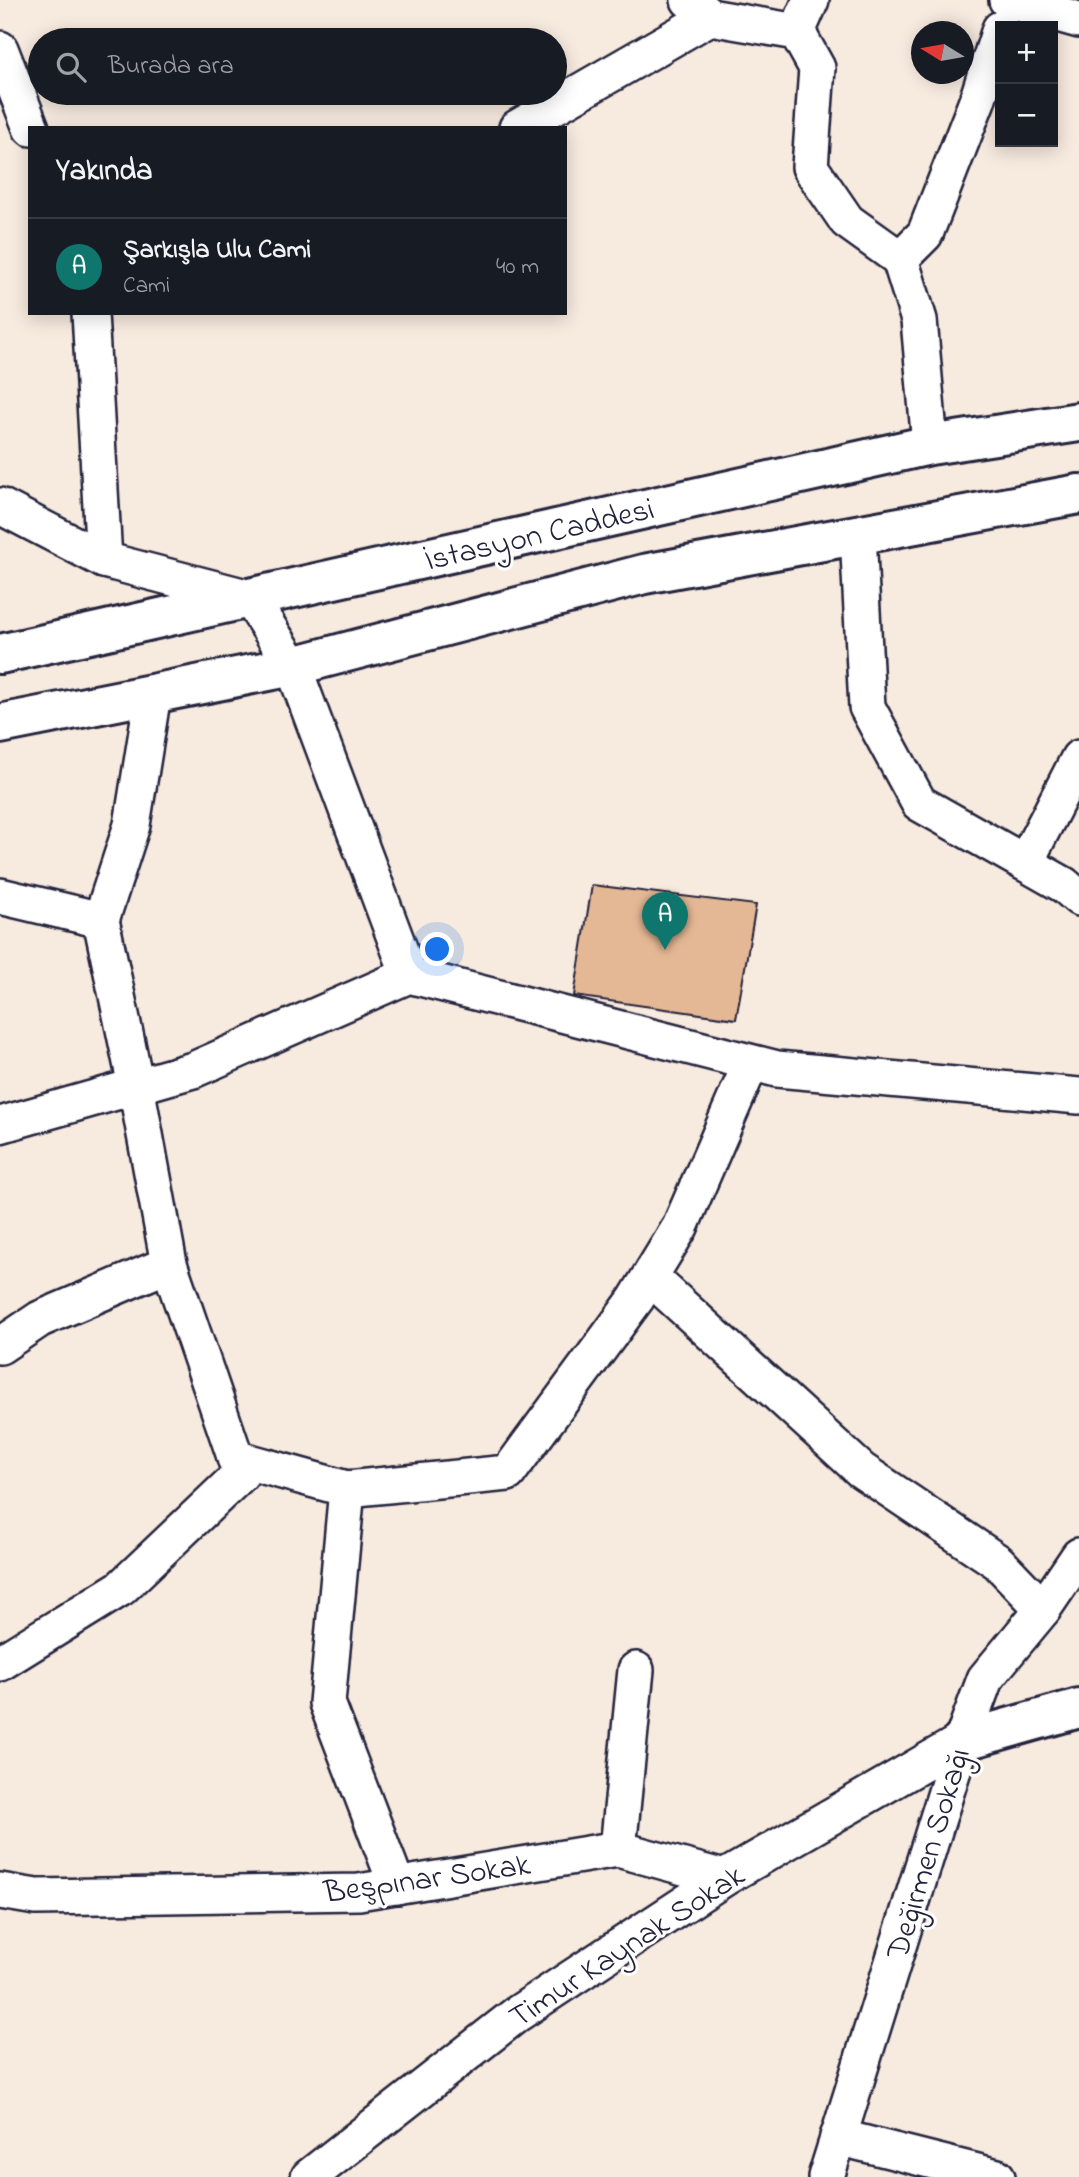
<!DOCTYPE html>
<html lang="tr">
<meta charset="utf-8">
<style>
body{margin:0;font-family:"Indie Flower",sans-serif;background:#20242c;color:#f1f3f6}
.controls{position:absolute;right:21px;top:21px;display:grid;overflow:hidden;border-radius:0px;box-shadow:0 4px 18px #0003}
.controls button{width:63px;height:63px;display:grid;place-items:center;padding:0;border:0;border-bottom:2px solid #363941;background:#171b24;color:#f1f3f6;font:35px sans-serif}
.compass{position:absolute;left:911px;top:21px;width:63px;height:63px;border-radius:50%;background:#171b24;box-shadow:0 4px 18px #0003;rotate:281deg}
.you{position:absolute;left:438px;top:950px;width:24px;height:24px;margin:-18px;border:5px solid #fff;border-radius:50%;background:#1a73e8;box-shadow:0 0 0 10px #1a73e833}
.badge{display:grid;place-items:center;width:46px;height:46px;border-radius:50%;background:#0f766e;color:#fff;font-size:23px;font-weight:700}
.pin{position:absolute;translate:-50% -58px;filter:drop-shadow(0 2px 4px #0008)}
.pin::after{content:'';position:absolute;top:37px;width:24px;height:21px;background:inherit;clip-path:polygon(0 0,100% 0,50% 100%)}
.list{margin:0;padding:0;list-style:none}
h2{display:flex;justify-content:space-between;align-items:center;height:91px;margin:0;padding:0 28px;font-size:30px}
h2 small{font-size:23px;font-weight:400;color:#9ea1a6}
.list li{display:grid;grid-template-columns:46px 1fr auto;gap:21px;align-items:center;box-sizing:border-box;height:98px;padding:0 28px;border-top:2px solid #363941}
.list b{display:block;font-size:26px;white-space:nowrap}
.list p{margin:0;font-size:23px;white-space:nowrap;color:#9ea1a6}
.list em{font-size:23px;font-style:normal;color:#9ea1a6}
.icon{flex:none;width:38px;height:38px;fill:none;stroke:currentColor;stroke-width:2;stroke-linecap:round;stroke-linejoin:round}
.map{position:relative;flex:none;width:1079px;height:2177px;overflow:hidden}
.search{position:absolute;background:#171b24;box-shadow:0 4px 18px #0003;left:28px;top:28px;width:539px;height:77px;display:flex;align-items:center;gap:18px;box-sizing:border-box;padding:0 24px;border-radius:38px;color:#9ea1a6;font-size:26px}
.panel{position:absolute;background:#171b24;box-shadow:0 4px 18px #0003;left:28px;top:126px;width:539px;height:189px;border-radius:0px}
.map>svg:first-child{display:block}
</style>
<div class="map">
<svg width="1079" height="2177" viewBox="0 0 1079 2177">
<rect width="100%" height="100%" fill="#f7eadf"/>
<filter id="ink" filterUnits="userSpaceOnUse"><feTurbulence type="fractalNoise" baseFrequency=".0143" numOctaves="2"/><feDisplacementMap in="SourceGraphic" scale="14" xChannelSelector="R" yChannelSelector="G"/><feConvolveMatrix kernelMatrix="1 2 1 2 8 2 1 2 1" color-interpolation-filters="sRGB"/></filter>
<g filter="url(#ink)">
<path fill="#e5b895" stroke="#22223b" stroke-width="2" d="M592,885L756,905L736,1019L574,996Z"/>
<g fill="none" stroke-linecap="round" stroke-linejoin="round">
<g stroke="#22223b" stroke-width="40">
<g id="street">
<path d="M689,0L710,17L797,32L817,68L810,167L847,221L900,259L919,320L930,445"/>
<path d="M1007,0L1079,20"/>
<path d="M797,32L811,0"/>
<path d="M0,49L31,128"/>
<path d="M517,128L710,17"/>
<path d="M900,259L925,234L977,101L1000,29"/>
<path d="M90,313L104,560"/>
<path d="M0,506L104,560L250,598L293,666L409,975"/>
<path d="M858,534L867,707L919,803L1064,885L1079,898"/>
<path d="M1025,863L1079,758"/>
<path d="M0,896L101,920L136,1086L169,1264L241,1474L121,1588L0,1663"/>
<path d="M101,920L132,825L153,694"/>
<path d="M0,1125L193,1070L409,975L777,1069L1079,1096"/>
<path d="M650,1277L861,1470L998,1562L1043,1609"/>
<path d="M0,1346L40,1319L169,1264"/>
<path d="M235,1458L347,1489L327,1703L397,1886"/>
<path d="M347,1489L508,1473L636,1299L680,1227L751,1063"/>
<path d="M618,1849L636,1670"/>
<path d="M0,1891L36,1897L359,1892L618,1849L724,1878"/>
<path d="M838,2137L997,2177"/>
<path d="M309,2177L517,2014L724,1878L962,1741"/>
<path d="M826,2177L962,1741L985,1679L1043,1609L1079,1556"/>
</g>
</g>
<g stroke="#22223b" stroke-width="44">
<path id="secondary" d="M962,1741L1079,1708"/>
</g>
<g stroke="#22223b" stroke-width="44">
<g id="primary">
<path d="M0,654L930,445L1079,422"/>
<path d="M0,724L293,666L644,574L1079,494"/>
</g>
</g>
<use href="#street" stroke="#fff" stroke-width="35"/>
<use href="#secondary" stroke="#fff" stroke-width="38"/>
<use href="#primary" stroke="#fff" stroke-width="38"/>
</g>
</g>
<g text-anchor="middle" stroke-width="6" stroke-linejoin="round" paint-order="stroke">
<g font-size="32" fill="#22223b" stroke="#fff">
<text transform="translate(539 533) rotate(-13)" y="11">İstasyon Caddesi</text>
<text transform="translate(927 1853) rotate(-73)" y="11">Değirmen Sokağı</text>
<text transform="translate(427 1877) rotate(-8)" y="11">Beşpınar Sokak</text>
<text transform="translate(626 1945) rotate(-33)" y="11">Timur Kaynak Sokak</text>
</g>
</g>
</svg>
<div class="controls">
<button>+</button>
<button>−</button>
</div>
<svg class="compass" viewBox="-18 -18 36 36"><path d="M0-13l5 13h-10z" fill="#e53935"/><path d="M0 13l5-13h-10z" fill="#9ea1a6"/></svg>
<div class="you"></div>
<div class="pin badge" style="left:665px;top:950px">A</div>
<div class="search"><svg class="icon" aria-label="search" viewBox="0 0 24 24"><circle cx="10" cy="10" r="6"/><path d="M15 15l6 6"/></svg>Burada ara</div>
<section class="panel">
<h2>Yakında<small></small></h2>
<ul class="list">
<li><span class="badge">A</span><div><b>Şarkışla Ulu Cami</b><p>Cami</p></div><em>40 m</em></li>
</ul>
</section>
</div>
